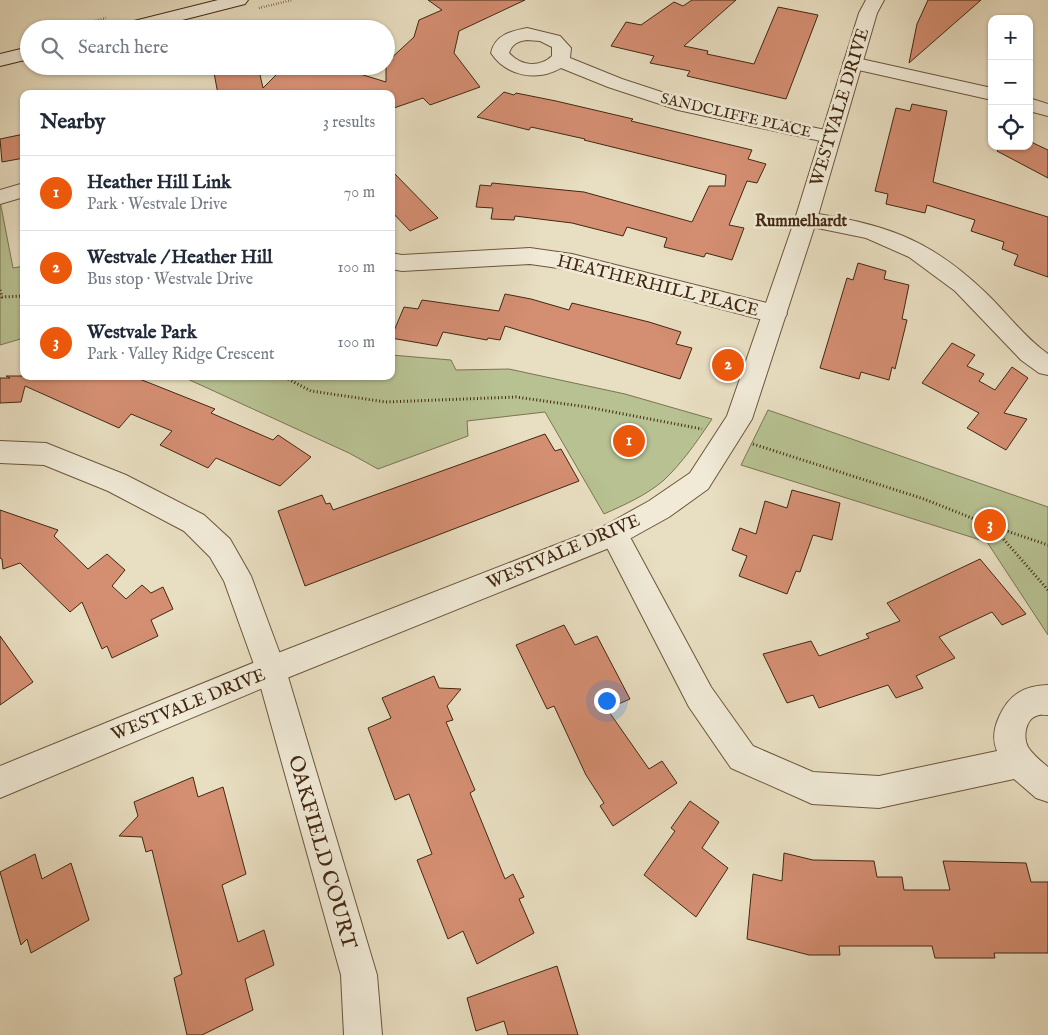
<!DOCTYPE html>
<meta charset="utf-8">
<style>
body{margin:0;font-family:"IM FELL English",serif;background:#f2f2f3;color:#1f2937}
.controls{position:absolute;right:15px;top:15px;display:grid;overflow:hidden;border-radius:10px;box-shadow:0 1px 4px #0004}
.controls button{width:45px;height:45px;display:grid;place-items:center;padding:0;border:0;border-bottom:1px solid #e0e1e3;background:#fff;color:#1f2937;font:25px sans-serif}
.you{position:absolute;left:606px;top:700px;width:18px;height:18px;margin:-12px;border:4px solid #fff;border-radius:50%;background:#1a73e8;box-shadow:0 0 0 8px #1a73e833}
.badge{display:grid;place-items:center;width:32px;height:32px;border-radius:50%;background:#ea580c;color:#fff;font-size:16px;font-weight:700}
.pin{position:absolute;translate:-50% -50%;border:2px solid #fff;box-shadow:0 1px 5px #0006}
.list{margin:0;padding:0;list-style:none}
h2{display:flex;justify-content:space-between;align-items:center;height:65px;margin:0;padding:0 20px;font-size:21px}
h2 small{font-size:16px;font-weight:400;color:#747a83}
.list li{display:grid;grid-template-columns:32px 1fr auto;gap:15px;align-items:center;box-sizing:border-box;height:75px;padding:0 20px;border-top:1px solid #e0e1e3}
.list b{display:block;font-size:19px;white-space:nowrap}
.list p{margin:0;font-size:16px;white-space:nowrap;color:#747a83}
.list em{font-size:16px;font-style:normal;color:#747a83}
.icon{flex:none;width:28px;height:28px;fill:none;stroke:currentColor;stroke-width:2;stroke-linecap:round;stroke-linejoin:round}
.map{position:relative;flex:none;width:1048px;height:1035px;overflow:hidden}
.search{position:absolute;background:#fff;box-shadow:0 1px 4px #0004;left:20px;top:20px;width:375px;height:55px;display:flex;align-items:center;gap:12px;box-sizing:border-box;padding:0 18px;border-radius:28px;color:#747a83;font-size:19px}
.panel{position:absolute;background:#fff;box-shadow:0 1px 4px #0004;left:20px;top:90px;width:375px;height:290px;border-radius:10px}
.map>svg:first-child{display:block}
</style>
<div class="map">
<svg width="1048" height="1035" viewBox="0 0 1048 1035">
<rect width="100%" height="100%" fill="#e8dec1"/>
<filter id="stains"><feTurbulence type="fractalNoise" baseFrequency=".004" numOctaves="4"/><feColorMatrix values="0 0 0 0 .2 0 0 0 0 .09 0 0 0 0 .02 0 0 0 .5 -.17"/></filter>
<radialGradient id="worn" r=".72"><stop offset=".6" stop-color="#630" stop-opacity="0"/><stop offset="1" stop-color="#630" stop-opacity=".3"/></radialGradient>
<g fill="#b7c192" stroke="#7c7451">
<path d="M0,201L13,268L24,266V338L0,345Z"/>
<path d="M391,355L451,360L456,370L509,369L625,394L712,419C698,440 683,462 664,480C647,495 624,505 604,514L545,412L467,421L468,436L378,469L349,453L181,376H391Z"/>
<path d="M768,410L1048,507V635L987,542L741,465Z"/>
</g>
<g fill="#d48e72" stroke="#422810">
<path d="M428,0H525L459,31L454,53L480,87L430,105L423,98L391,109V94H218L214,73L255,66H258L263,88L285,66H334L386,82V63L414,37L419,20L442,10Z"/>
<path d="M692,0H736L684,46L708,51L707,54L754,64L778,7L818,15L786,99L687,76L690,71L650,63L654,56L611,46L626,22L641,25L674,2L683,6Z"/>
<path d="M928,0H981L909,63L917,24Z"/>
<path d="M504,92L514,95L516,93L556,101L633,119L631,121L752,150L748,159L766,164L757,183L747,181L729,225L744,228L732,260L706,253L704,257L664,247L667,238L627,227L623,236L572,223L515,216L514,220L491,219L493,208L476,207L480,185L491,186L492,183L584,192L692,222L709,186H725L726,175L584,140L585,139L531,127L529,130L477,117Z"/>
<path d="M912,104L947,111L933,182L1048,217V277L1014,265L1018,255L1002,249L1004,242L971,231L975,220L927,205L925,213L886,204L888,194L875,191L896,108L910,111Z"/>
<path d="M24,134V158L2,162L0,139Z"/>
<path d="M1029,141L1048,150V178L997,151L1002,146H1029Z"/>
<path d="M391,170L438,218L410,231L391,211Z"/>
<path d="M858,263L886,271L884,279L909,285L902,319L907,320L895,369L892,367L889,380L861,372L859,379L820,368L847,278L853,280Z"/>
<path d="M505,294L531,299L569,310L572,303L649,322L681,332L676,344L692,348L680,379L505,326L500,340L488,338L487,340L443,332L437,346L391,338L404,307L418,309L422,300L499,311Z"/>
<path d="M952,343L975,355L967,366L984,374L979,381L995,390L1012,367L1028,378L1004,413L1027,419L1006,450L967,428L979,413L922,383Z"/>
<path d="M6,376H132L215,409L211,413L273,440L278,435L311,457L280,486L216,458L208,468L160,445L172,431L131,414L119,428L25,386L21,402L0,403V378H10Z"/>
<path d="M545,434L555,451L561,449L579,481L305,586L278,511L322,495L326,504L330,503L333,510Z"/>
<path d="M792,490L840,503L832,540L813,535L800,572L796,571L787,594L739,576L747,556L732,550L740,528L756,534L765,501L787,508Z"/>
<path d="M0,510L58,530L54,536L88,569L107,554L125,570L112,586L126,599L142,585L151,593L163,587L173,609L151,620L158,636L112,658L107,646L102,649L82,602L70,612L20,563L3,569L2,559L0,558Z"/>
<path d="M980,559L1026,614L1002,625L992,612L939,637L955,658L916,676L923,688L896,698L888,685L819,708L813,695L787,703L763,654L811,641L819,656L869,638L866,634L900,621L887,603Z"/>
<path d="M564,625L575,645L597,636L630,699L607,709L649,769L662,761L677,783L613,826L600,806L604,803L586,775L554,706L547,709L516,645Z"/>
<path d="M0,636L33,682L0,705Z"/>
<path d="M434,676L439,688L461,689L447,706L453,720L446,722L475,790L470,793L505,879L513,874L524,897L519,899L534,933L477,964L463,931L448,939L417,860L432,854L409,794L395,800L368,728L391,718L382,698Z"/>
<path d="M193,777L198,797L223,787L246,874L222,885L238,942L264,930L274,965L245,979L253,1010L202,1035H187L174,978L182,974L152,850L146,852L142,837L119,836L138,816L134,802Z"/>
<path d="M690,801L719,822L702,848L728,868L696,917L644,875L675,831L671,828Z"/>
<path d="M784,853L813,860L874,861L877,877H902L904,890H950L943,861L1026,863L1031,882H1048V953H994L995,958H935L932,946H839L840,955H809L747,939L753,874L782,881Z"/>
<path d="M35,854L42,879L71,863L89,920L31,953L27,939L21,945L0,872Z"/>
<path d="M557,966L578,1035H508L504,1021L476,1031L467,998Z"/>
</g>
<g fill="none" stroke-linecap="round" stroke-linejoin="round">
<g stroke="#6c563c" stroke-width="2">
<g id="minor">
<path d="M527,28L560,36L571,48L570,58L622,79L689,101L830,131L837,132L840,137L837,142L830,143L678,110L608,87L561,68C537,82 506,76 491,53C495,35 511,31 527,28ZM527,40L540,41L552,47V56C539,68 521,66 509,53C512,44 518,41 527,40Z"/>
<path d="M852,57L992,88V100L845,67L843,63L845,59Z"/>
<path d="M1029,98L1048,104V116L1029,111Z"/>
<path d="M24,183V197L0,204V190Z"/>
<path d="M806,212C883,224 928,237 986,293C1007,313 1024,337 1048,354V375L1039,373L1021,360L955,291L909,257L866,238L798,224L795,219L798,214Z"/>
<path d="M530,248L572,254L775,305L783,308L787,314L783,320L775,323L572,270L530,264L402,271L391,269V253L402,255Z"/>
<path d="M0,441L46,443L126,475L204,515L230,539L251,576L286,670L377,975L382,1035H344L341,975L256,670L224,581L210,557L184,531L108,491L44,465L0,463Z"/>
<path d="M614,522L624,526L711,687L753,746L813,772L879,776L997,751C992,739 994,728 999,717C1009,694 1024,686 1048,685V715C1044,715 1040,714 1036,716C1025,720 1023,738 1028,747C1033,755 1041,761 1048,767V802L1036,798L1014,779L879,808L812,804L731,768L689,707L600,534L604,526Z"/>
</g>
</g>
<g stroke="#6c563c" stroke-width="2">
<path id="tertiary" d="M866,0H884L877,13L817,219L752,419L708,489L669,517L624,542L282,680L0,798V766L260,660L604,526L649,501L690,473L727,416L795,219L859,13Z"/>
</g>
<g stroke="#422810" stroke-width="2">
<g id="secondary">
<path d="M218,0H248L245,4L147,29H115L118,25Z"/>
<path d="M29,47V59L0,66V54Z"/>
</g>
</g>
<g stroke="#422810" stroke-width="2.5" stroke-dasharray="0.5 2" stroke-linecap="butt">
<path d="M259,8L292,0"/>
<path d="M62,29L106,18"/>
</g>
<g stroke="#422810" stroke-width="3" stroke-dasharray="1 2.5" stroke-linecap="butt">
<path d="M0,290L2,297L24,296"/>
<path d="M282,376L311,391L386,402L516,397L587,407L702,429"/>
<path d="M753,444L924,499L992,526L1048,545"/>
<path d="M992,526L1048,590"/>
</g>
<use href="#minor" fill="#f0ead7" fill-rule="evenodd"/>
<use href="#tertiary" fill="#f0ead7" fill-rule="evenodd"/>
<use href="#secondary" fill="#f0ead7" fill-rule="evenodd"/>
</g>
<g text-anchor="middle" stroke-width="5" stroke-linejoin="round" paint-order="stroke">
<g font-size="15" fill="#422810" stroke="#f0ead7">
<text transform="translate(736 115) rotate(13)" y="5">SANDCLIFFE PLACE</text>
</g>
<g font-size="16" font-weight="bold" fill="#422810" stroke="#f0ead7">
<text x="801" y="226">Rummelhardt</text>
</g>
<g font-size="18" fill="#422810" stroke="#f0ead7">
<text transform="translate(839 107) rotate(-73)" y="6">WESTVALE DRIVE</text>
<text transform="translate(658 285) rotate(14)" y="6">HEATHERHILL PLACE</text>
<text transform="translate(563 551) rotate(-23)" y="6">WESTVALE DRIVE</text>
<text transform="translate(188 704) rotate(-22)" y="6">WESTVALE DRIVE</text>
</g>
<g font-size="21" fill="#422810" stroke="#f0ead7">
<text transform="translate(323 852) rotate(74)" y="7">OAKFIELD COURT</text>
</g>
</g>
<rect width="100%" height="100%" filter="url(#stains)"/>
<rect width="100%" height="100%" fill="url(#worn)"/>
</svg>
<div class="controls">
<button>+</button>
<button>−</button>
<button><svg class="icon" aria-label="locate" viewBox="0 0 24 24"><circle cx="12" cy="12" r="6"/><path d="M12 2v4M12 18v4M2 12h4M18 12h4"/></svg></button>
</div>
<div class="you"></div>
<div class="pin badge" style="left:629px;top:441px">1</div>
<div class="pin badge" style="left:728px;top:365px">2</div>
<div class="pin badge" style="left:990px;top:525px">3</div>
<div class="search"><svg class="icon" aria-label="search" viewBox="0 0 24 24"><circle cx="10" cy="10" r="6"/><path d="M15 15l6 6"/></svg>Search here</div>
<section class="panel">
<h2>Nearby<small>3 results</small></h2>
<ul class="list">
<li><span class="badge">1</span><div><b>Heather Hill Link</b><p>Park · Westvale Drive</p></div><em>70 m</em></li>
<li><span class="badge">2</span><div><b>Westvale / Heather Hill</b><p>Bus stop · Westvale Drive</p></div><em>100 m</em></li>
<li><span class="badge">3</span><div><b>Westvale Park</b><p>Park · Valley Ridge Crescent</p></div><em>100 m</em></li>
</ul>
</section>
</div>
